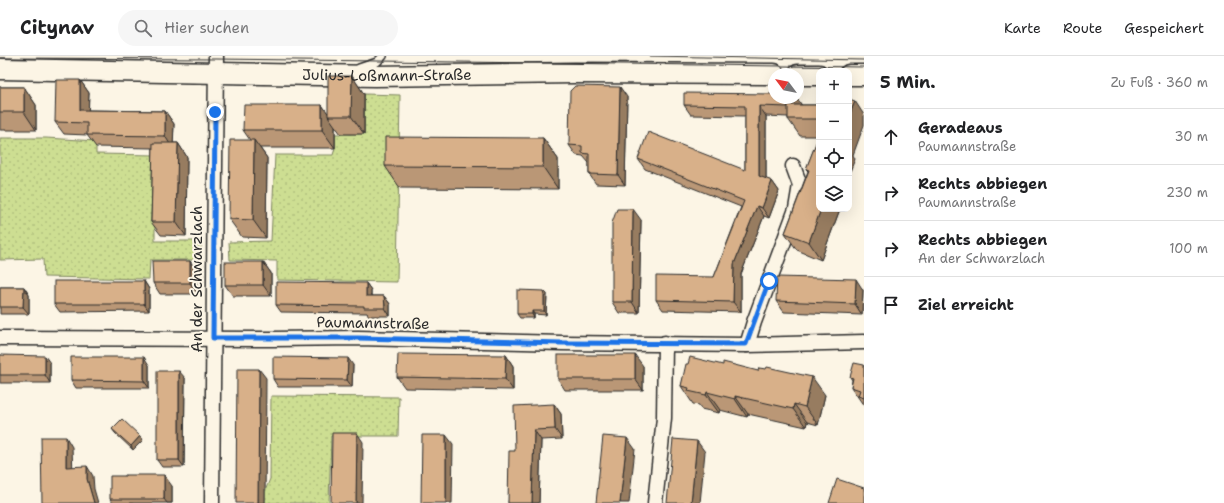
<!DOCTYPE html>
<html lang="de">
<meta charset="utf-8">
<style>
body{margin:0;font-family:"Shantell Sans",sans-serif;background:#f6f6f6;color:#202124}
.controls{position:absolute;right:12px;top:12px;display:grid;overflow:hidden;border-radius:8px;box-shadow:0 4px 16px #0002}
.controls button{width:36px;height:36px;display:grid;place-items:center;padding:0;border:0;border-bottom:1px solid #e0e0e0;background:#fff;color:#202124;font:20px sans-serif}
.compass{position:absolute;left:768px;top:12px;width:36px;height:36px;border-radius:50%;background:#fff;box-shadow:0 4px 16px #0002;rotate:302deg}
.stop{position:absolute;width:12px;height:12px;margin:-9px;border:3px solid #1a73e8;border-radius:50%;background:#fff}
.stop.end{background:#1a73e8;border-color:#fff;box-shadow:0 1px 4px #0008}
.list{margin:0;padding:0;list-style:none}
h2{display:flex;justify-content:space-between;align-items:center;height:52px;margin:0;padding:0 16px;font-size:17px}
h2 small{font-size:13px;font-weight:400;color:#757577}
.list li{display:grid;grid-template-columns:26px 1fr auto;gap:12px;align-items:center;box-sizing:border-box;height:56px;padding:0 16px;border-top:1px solid #e0e0e0}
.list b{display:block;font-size:15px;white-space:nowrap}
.list p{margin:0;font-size:13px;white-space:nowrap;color:#757577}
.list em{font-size:13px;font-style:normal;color:#757577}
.icon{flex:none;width:22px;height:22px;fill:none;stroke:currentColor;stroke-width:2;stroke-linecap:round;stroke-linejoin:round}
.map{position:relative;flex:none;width:864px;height:447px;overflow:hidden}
header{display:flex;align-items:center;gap:24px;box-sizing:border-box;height:56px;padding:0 20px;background:#fff;border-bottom:1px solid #e0e0e0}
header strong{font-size:19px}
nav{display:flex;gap:22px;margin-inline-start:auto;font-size:14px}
.search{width:280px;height:36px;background:#f6f6f6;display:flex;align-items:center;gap:10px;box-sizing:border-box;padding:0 14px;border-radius:22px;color:#757577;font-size:15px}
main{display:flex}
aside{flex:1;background:#fff}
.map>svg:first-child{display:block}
</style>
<header>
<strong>Citynav</strong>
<div class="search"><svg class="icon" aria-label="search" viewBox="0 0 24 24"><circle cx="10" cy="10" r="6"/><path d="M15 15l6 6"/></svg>Hier suchen</div>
<nav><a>Karte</a><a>Route</a><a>Gespeichert</a></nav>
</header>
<main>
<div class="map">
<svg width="864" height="447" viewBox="0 0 864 447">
<defs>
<pattern id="garden-dots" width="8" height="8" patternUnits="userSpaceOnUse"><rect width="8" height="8" fill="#cdde92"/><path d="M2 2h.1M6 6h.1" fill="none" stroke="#b0bf7e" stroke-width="1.8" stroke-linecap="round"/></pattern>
</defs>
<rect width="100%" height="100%" fill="#fcf5e5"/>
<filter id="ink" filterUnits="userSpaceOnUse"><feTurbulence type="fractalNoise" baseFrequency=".025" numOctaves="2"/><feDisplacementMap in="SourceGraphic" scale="8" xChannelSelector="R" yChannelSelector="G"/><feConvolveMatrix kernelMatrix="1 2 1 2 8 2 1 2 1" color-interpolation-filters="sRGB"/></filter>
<g filter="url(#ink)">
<g fill="url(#garden-dots)" stroke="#7c845e">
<path d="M364,38L400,39L397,226L277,224V205L230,204L229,186L271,185L275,99H333L335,92V78H364Z"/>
<path d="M0,82H46L96,85V98L155,99V185H201V204H150L149,223L44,221L43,203L0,204Z"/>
<path d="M271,340L399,341L398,380H331L329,447H265V435L270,423Z"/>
</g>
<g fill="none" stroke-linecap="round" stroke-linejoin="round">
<g stroke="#2b2b2b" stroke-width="10">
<path id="lane" d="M359,12L377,6L383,0"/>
</g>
<g stroke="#2b2b2b" stroke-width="17">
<g id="street">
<path d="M0,282L272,283L358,282L562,287L747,289L864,286"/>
<path d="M747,289L754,266L796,153L800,129L793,110"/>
<path d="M212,447L216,0"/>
<path d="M655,447L664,362L665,287"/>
</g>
</g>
<g stroke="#2b2b2b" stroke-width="23">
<g id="secondary">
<path id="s1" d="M0,13L375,20L575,17L774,18"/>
<path d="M798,19H819"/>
<path d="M849,19H864"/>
</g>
</g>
<use href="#lane" stroke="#fcf5e5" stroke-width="7"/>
<use href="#street" stroke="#fcf5e5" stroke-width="14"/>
<use href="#secondary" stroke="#fcf5e5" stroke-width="20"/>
<g stroke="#2b2b2b" stroke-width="1">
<path d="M650,0L864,4"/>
<path d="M0,2L216,3L864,11"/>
</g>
</g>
<g fill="#ba9776" stroke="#2b2b2b">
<path d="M352,20L364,38V78H341L335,70V92H260L267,102L266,182L242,181L229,163L250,84L243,74L322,49L328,58Z"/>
<path d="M80,24L89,37L88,54L165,55L174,68L173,87H178L187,101L186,180L161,179L151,166L153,92L96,91L87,79L64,78L55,66Z"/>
<path d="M0,31H24L36,49V74H0Z"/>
<path d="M627,41L625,129L596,128L589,118V107L583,100L576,99L569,89Z"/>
<path d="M774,42H796L801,48V49H819V153H840L821,204L797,194L785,177L808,115L806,113L819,80H800L788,63V61L766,60V123L772,125L779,135L769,162L764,160L741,218V256L663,254L656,244L714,221L741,151L645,113L638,103L745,114V60L691,59L684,49Z"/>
<path d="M543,82L558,103V133L400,132L385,110Z"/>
<path d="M641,164L639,257H619L612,246Z"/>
<path d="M190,205L197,216V238H160L153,227Z"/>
<path d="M263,206L271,217V240H233L225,229Z"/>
<path d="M144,225L149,233V255L60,256L54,248Z"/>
<path d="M366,227L371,234V240H384L390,248V260H369L367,257L281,256L276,249Z"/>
<path d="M0,231H24L29,239V258H0Z"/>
<path d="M863,234L862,259L784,256L776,245Z"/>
<path d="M544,235L547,238L546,259L534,258V262H520L517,258Z"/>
<path d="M0,299L50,307V327H0Z"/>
<path d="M506,299L513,310V334L405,332L397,321Z"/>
<path d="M688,308L825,339L818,369L807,366L806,371L748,358L747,361L720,354L719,357L701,353L699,349L693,348L681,330Z"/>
<path d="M149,309V332H76L71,324Z"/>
<path d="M353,309L352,331H278L273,323Z"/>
<path d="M864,309V350L851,331L852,324L850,321Z"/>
<path d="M643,310V334H565L558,323Z"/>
<path d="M185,322L184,411H162L157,404Z"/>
<path d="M554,348L561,358L562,383L541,384L539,447H508L515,395Z"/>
<path d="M112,373L143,384L133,394L115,377Z"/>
<path d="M172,430V447H113L110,443Z"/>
</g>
<g fill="#977b60" stroke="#2b2b2b">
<path d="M352,20L364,38V78L351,60Z"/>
<path d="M80,24L89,37L88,66L80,54Z"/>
<path d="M24,31L36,49V74L24,56Z"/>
<path d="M620,31L627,41L625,129L618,119Z"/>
<path d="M793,42H796L801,48L800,61L793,51Z"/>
<path d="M855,45L864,59V69L853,99L855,103L849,118V60Z"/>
<path d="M322,49L330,60H328L335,70V92L322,74Z"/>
<path d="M759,50L766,60V130L759,120Z"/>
<path d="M165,55L174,68L173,93L165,80Z"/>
<path d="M543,82L558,103V133L543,111Z"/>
<path d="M254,84L267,102L266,182L253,164Z"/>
<path d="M178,87L187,101L186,180L176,166Z"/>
<path d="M772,125L779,135L769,162L762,152Z"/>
<path d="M757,150L764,160L741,218V256L733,246L734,208Z"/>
<path d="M633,153L641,164L639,257L632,246Z"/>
<path d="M821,153H840L821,204L809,186Z"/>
<path d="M190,205L197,216V238L190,227Z"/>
<path d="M263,206L271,217V240L263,229Z"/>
<path d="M856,223L863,234L862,259L855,248Z"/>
<path d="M144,225L149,233V255L144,248Z"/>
<path d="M366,227L371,234V247L366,240Z"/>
<path d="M24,231L29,239V258L23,251Z"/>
<path d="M544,235L547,238L546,259L544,255Z"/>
<path d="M384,240L390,248V260L385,252Z"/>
<path d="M532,255L534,258V262L532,258Z"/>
<path d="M506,299L513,310V334L505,323Z"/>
<path d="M635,299L643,310V334L635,323Z"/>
<path d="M45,300L50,307V327L45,319Z"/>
<path d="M144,301L149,309V332L144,325Z"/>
<path d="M348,302L353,309L352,331L347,324Z"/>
<path d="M259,313L266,322L265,447H258Z"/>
<path d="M179,315L185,322L184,411L179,404Z"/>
<path d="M812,321L825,339L818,369L805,351Z"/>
<path d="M707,336L720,354L719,357L706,339Z"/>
<path d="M735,340L748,358L747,361L735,343Z"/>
<path d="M554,348L561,358L562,383L555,373Z"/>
<path d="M794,348L807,366L806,371L793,353Z"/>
<path d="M534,374L541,384L539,447H532Z"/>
<path d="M357,377L363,386L362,447H356Z"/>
<path d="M446,379L453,388L452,447H446Z"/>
<path d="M140,380L143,384L133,394L131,390Z"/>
<path d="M66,381L72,391L73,420L66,411Z"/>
<path d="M627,382L635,393L629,447H620Z"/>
<path d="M697,385L705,396L700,447H691Z"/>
<path d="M87,410L93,420L94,433L98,447H94L87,423Z"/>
<path d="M164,419L172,430V447H167L164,443Z"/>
</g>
<g fill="#d8b089" stroke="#2b2b2b">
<path d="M328,20H352L351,60H328Z"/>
<path d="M56,24H80V54L165,55V80L87,79V67L55,66Z"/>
<path d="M575,30L620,31L618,119L589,118V98L582,97V90L569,89L570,35Z"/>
<rect x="0" y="31" width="24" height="25"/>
<path d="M684,37L774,38V42H793V49H788V51L759,50V120L772,125L762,152L757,150L734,208L733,246L656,244V220L714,221L744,145L638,103L648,76L745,114V50L684,49Z"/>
<path d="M849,43L855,45L849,60Z"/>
<path d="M244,49H322V74H243Z"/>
<rect x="788" y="49" width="31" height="14"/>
<path d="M819,67V76L816,75Z"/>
<path d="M819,79V153H821L809,186L785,177L809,114L806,113Z"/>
<path d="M385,81L543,82V111L385,110Z"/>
<path d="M230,84H254L253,164L229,163Z"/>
<path d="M153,87H178L176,166H151Z"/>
<path d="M617,153H633L632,246H612V167Z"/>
<path d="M152,205H190V227H153Z"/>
<rect x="225" y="206" width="38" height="23"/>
<path d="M777,221L856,223L855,248L776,245Z"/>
<rect x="54" y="225" width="90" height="23"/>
<path d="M276,226L366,227V240H384L385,252H364V250L276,249Z"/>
<path d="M0,231H24L23,251H0Z"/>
<path d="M517,234L544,235V255H532V258H517Z"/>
<path d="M398,298L506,299L505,323L397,321Z"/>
<path d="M0,299L45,300V319H0Z"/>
<rect x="558" y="299" width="77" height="24"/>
<path d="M71,301H144V325L71,324Z"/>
<path d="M273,301L348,302L347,324L273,323Z"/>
<path d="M690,301L723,309V306L758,315L759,312L766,313L767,311L812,321L805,351L794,348L793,353L735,340V343L707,336L706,339L688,335L689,332L681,330L686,308H688Z"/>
<path d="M854,307L864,309V342L858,340L860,334L851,331L853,322L850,321Z"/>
<path d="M237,313H259L258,447H236Z"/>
<rect x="157" y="315" width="22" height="89"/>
<path d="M554,348L555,373L534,374L532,447H508L509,395H515L514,350Z"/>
<path d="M122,363L140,380L131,390L112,373Z"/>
<path d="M332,377H357L356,447H331Z"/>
<path d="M422,379H446V447H421Z"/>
<path d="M603,380L627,382L620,447H596Z"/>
<path d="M41,381H66V411L87,410V423L94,447H42Z"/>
<path d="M673,383L697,385L691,447H667Z"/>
<path d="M125,419H164V443H110V420H125Z"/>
<path d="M837,423L864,432V447H829Z"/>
</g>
</g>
<g fill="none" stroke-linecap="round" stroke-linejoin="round" filter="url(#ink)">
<path stroke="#1a73e8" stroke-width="5" d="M215,56L213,282H358L562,287L746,288L769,225"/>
</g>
<g text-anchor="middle" stroke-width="4" stroke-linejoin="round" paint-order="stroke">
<g font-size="15" fill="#2b2b2b" stroke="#fcf5e5">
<text dy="5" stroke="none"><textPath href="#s1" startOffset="387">Julius-Loßmann-Straße</textPath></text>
<text transform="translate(197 223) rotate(-90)" y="5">An der Schwarzlach</text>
<text transform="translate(373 267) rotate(1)" y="5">Paumannstraße</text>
</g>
</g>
</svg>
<div class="controls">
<button>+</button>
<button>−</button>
<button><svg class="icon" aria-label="locate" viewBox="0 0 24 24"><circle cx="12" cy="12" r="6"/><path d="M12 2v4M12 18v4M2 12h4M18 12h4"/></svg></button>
<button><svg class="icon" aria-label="layers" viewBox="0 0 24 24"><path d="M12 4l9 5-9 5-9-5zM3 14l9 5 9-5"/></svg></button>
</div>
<svg class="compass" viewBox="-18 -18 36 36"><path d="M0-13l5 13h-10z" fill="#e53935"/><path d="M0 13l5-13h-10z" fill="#757577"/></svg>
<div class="stop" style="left:769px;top:225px"></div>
<div class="stop end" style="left:215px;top:56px"></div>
</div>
<aside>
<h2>5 Min.<small>Zu Fuß · 360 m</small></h2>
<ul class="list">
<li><svg class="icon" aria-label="ahead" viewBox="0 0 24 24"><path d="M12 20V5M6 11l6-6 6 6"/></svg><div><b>Geradeaus</b><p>Paumannstraße</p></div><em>30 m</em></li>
<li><svg class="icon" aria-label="right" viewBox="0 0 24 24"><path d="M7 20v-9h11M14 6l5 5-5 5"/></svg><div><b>Rechts abbiegen</b><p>Paumannstraße</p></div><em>230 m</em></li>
<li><svg class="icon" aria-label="right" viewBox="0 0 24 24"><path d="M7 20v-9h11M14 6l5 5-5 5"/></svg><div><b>Rechts abbiegen</b><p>An der Schwarzlach</p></div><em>100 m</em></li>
<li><svg class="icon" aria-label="arrive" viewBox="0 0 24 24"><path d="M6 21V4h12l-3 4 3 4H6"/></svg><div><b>Ziel erreicht</b></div></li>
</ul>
</aside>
</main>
